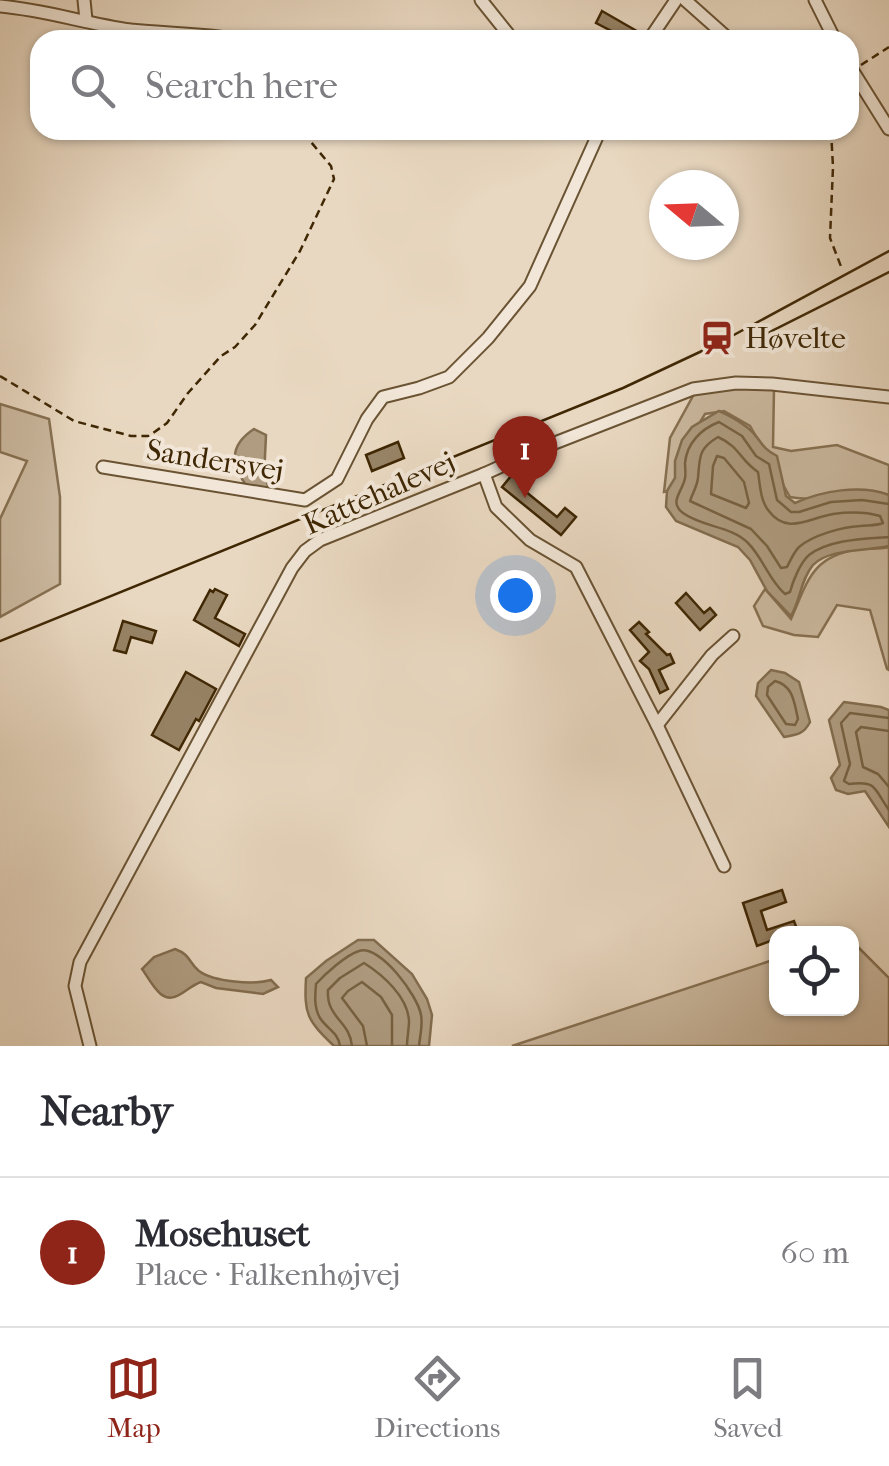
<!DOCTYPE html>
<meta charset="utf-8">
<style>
body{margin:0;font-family:"IM FELL French Canon",serif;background:#f7f7f7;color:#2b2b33}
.controls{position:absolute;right:30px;bottom:30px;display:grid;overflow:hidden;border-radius:20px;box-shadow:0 2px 8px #0004}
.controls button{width:90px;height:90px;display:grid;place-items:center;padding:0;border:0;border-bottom:2px solid #e1e1e2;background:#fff;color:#2b2b33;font:50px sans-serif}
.compass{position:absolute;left:649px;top:170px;width:90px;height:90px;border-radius:50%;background:#fff;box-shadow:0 2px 8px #0004;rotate:289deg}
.you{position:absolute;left:515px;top:595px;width:35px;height:35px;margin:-25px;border:8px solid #fff;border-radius:50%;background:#1a73e8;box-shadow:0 0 0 15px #1a73e833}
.badge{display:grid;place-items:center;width:65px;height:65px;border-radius:50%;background:#8f2418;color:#fff;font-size:32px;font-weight:700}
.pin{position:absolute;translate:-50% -82px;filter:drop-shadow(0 2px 5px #0008)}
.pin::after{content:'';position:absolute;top:52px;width:35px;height:30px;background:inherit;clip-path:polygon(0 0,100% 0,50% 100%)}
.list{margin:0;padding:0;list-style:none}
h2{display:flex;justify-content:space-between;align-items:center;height:130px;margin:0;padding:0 40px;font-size:42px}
h2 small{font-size:32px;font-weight:400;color:#7c7c81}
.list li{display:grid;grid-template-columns:65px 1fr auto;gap:30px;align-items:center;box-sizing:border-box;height:150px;padding:0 40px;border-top:2px solid #e1e1e2}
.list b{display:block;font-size:38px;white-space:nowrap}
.list p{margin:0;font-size:32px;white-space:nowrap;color:#7c7c81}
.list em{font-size:32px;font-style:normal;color:#7c7c81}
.icon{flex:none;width:55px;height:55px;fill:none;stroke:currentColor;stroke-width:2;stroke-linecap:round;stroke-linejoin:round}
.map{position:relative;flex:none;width:889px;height:1046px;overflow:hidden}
.search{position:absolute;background:#fff;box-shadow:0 2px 8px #0004;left:30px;right:30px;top:30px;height:110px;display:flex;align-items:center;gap:25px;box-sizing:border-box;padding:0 35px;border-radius:30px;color:#7c7c81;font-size:38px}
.sheet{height:280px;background:#fff}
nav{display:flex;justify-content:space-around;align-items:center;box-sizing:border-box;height:140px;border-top:2px solid #e1e1e2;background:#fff;font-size:28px;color:#7c7c81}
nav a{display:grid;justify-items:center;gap:5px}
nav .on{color:#8f2418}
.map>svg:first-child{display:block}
</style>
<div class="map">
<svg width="889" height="1046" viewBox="0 0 889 1046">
<rect width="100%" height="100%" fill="#e9d8c1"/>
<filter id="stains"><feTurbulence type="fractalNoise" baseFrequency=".002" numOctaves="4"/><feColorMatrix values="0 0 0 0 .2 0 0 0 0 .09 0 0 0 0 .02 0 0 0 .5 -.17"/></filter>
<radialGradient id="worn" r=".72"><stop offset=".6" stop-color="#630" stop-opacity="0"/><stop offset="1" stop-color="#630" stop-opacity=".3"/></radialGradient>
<g fill="#ccbaa1" stroke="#867052" stroke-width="2.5">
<path d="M699,385L774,389L773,447L791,451L837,445L889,465V495C852,483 821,504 790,497L750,426L724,411L705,414L677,460V489L664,492L670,438Z"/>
<path d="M0,404L49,419L60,497V584L0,617V519L27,461L0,452Z"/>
<path d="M889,547V670L887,669L870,610L837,605L818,637L794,635L763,626L754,606L765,589L791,619C808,581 811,557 858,549C868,548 878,550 889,547Z"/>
<path d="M852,941L889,978V1046H512L776,959V1008H852Z"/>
</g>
<g fill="#af9c81" stroke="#826d4f" stroke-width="2.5">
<path d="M719,411C729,415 739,421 748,428C762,439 759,447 777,456L786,496L795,503C822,491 860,484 889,495V546C869,551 829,548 813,565C801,579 800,601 791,616L767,591L750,560L738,547L676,521L666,507L667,491L675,478V461L682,440L692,427Z"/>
<path d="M254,429L266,435L264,477L268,485L266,490L248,488C231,465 228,446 254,429Z"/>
<path d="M771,670L785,673L799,682L810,722C804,734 797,735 784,737L756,696L758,683Z"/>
<path d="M844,702L881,707L889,710V827L865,791L848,794L836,790L831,778L840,765L829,720Z"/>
<path d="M358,940H374L412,974L427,999L432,1015L429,1046H334C307,1020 304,1015 306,978L326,961Z"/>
<path d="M175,949C191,955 188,962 199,971C214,982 254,985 271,980L278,987L263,994L216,988L201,982C192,985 187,991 179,995C161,1006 151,981 142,969L154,957Z"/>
</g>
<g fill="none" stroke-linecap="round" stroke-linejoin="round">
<g stroke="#776242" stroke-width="2.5">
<path d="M718,437C740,447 740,460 758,472C760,484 760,499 768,510C787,536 809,518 833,514C848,512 866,512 880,516L883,523C875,526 869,525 860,526C842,527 813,535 799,547C794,552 790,561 787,567L781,568L767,546L751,529L690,501C692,494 697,487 698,478C700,457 698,449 718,437Z"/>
<path d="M717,456L724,458L744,482L749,503L746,508L711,494L713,466Z"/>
<path d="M889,504L862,500L831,502L799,512H791L777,500L769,464L756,456L742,436L719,422C701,429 687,443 685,463C685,465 686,476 685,478C683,491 668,502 683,513C702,527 731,526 748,543C763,558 769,580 785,594L790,592C793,581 800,563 809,555C830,539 865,539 889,537"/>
<path d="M775,681C794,686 794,703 798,719L795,725L786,724L767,695L768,687Z"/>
<path d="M889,718L850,713L841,723L850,764L844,781L849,784C877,780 874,789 889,810"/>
<path d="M889,731L861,727L856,732L863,767L878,774L889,787"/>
<path d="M340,1046C338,1032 327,1029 320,1018C314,1008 315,996 316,984C325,974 346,955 359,951C380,944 418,996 421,1015C423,1024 420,1036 419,1046"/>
<path d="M352,1046C350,1021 326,1018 328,990L340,978L364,963C383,975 408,997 409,1021C409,1029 407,1038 407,1046"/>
<path d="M367,1046L363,1026L342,998L348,991L362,982L381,997L392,1015V1046"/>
</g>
</g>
<g fill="#978366" stroke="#3f2704" stroke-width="2.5">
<path d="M602,11L642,34L640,40H629L596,23Z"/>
<path d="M398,442L404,458L372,471L366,455Z"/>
<path d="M520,468L529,474L520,487L557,517L565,508L576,517L561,535L502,487L516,470Z"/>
<path d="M215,589L227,595L215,618L245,634L239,646L194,620L210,590L213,592Z"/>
<path d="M686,593L704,613L710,608L716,615L700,630L676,603Z"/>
<path d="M123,621L156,631L152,643L131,637L126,653L114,650Z"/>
<path d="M639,622L649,632L646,634L667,655L670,654L674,663L659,670L668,689L660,693L649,669L640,661L649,652L630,630Z"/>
<path d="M186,672L216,689L199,721L196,719L179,750L152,735Z"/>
<path d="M782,890L786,902L761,911L767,930L794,921L798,932L776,934V939L757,946L743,903Z"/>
</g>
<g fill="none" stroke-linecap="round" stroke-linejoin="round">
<g stroke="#6a5333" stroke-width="15">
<g id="minor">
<path d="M84,0L86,20"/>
<path d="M481,0L513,40"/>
<path d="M685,0L730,40"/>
<path d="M815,0L835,40"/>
<path d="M0,6C46,10 87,24 131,30C167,34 204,33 240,40"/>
<path d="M649,40L676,0"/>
<path d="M849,65L889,129"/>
<path d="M103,467L305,500L337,479L367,419L383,397L419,388L449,377L488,338L530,286L600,130"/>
<path d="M484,474L496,507L530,540L576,567L657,725L724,866"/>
<path d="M657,725L712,655L733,636"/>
<path d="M90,1046L75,986L80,962L292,568L305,551L320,540L484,474L542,448L693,389L736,383L772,384L889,397"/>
</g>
</g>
<g stroke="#3f2704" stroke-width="2.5" stroke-dasharray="8 5" stroke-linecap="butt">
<path d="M861,65L889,47"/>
<path d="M831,130L833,167L830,238L842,269"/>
<path d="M0,376L74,421L131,436H149L167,423L188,393L221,356L235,347L255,325L300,251L334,179L331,166L301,130"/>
</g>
<use href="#minor" stroke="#f1e6d7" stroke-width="11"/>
<g stroke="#3f2704" stroke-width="2.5">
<path d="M754,340L889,272"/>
<path d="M0,641L623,388L719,343L889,251"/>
</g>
</g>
<defs>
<g id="station-bare" transform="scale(2.7)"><path d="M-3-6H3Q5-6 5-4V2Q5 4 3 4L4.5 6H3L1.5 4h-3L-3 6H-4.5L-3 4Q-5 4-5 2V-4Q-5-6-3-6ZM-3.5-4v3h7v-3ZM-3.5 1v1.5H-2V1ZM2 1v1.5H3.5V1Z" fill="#8f2418" stroke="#f1e6d7" stroke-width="2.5" paint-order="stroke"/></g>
</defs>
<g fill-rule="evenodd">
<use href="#station-bare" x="717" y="338"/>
</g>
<g text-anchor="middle" stroke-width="8" stroke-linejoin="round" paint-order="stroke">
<g font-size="30" fill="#3f2704" stroke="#f1e6d7" text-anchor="start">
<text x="745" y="348">Høvelte</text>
</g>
<g font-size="30" fill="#3f2704" stroke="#f1e6d7">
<text transform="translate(215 460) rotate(9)" y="10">Sandersvej</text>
<text transform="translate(379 493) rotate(-24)" y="10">Kattehalevej</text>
</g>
</g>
<rect width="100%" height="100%" filter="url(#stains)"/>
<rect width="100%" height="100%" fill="url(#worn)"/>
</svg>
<div class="controls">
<button><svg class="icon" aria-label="locate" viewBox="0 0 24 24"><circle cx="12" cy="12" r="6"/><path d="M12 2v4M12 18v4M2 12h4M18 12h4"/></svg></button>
</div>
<svg class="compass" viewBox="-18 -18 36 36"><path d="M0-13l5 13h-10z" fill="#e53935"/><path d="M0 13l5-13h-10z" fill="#7c7c81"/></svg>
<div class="you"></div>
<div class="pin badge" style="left:525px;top:498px">1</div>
<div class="search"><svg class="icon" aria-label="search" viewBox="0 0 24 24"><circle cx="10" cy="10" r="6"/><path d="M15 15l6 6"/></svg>Search here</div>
</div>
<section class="sheet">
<h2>Nearby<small></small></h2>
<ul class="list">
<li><span class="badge">1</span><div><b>Mosehuset</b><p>Place · Falkenhøjvej</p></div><em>60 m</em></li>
</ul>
</section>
<nav>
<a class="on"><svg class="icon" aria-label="map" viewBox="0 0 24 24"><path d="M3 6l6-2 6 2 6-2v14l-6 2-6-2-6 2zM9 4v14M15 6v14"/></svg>Map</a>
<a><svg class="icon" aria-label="directions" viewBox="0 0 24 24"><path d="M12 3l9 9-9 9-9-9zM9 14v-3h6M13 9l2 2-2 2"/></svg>Directions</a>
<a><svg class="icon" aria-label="saved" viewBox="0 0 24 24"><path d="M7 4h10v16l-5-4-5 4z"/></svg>Saved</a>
</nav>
